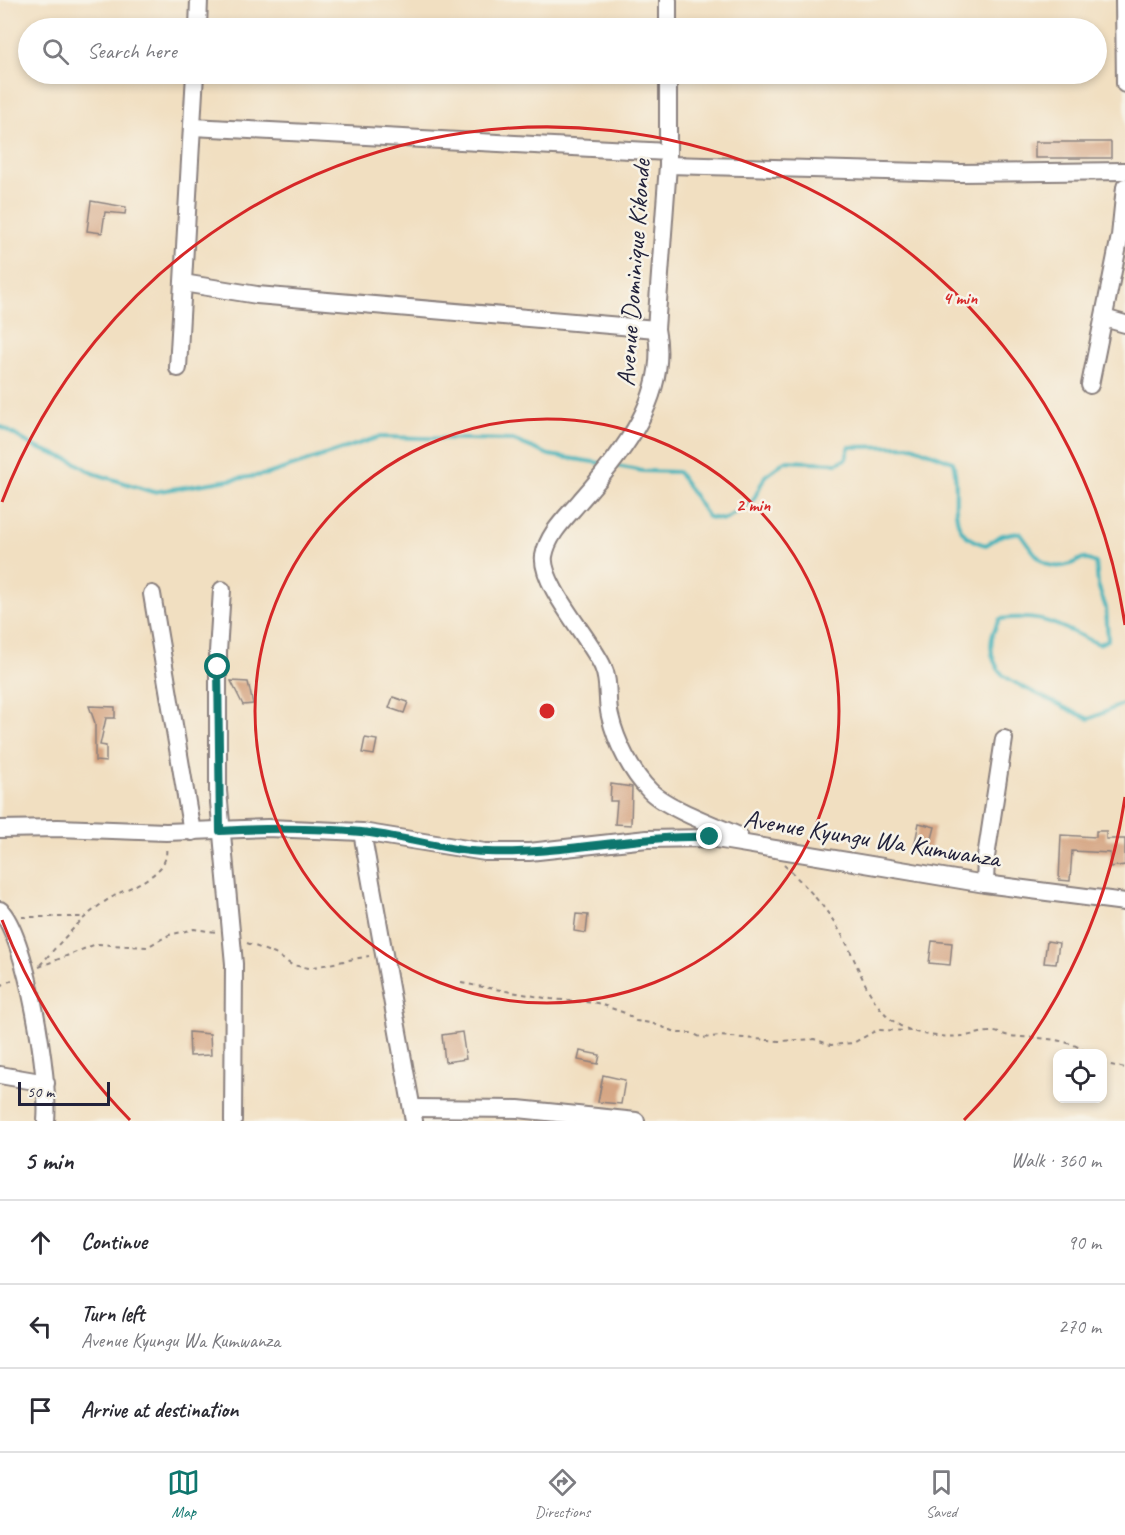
<!DOCTYPE html>
<meta charset="utf-8">
<style>
body{margin:0;font-family:Caveat,sans-serif;background:#f7f7f7;color:#2b2b33}
.controls{position:absolute;right:18px;bottom:18px;display:grid;overflow:hidden;border-radius:12px;box-shadow:0 3px 9px #0003}
.controls button{width:54px;height:54px;display:grid;place-items:center;padding:0;border:0;border-bottom:2px solid #e1e1e2;background:#fff;color:#2b2b33;font:30px sans-serif}
.scale{position:absolute;left:18px;bottom:15px;width:92px;box-sizing:border-box;padding-left:6px;border:3px solid #22223b;border-top:0;font-size:16px;line-height:21px;white-space:nowrap;color:#22223b;-webkit-text-stroke:4px #f7f3e8;paint-order:stroke}
.stop{position:absolute;width:18px;height:18px;margin:-14px;border:4px solid #0f766e;border-radius:50%;background:#fff}
.stop.end{background:#0f766e;border-color:#fff;box-shadow:0 2px 6px #0008}
.list{margin:0;padding:0;list-style:none}
h2{display:flex;justify-content:space-between;align-items:center;height:78px;margin:0;padding:0 24px;font-size:26px}
h2 small{font-size:20px;font-weight:400;color:#7c7c81}
.list li{display:grid;grid-template-columns:39px 1fr auto;gap:18px;align-items:center;box-sizing:border-box;height:84px;padding:0 24px;border-top:2px solid #e1e1e2}
.list b{display:block;font-size:22px;white-space:nowrap}
.list p{margin:0;font-size:20px;white-space:nowrap;color:#7c7c81}
.list em{font-size:20px;font-style:normal;color:#7c7c81}
.icon{flex:none;width:33px;height:33px;fill:none;stroke:currentColor;stroke-width:2;stroke-linecap:round;stroke-linejoin:round}
.map{position:relative;flex:none;width:1125px;height:1121px;overflow:hidden}
.search{position:absolute;background:#fff;box-shadow:0 3px 9px #0003;left:18px;right:18px;top:18px;height:66px;display:flex;align-items:center;gap:15px;box-sizing:border-box;padding:0 21px;border-radius:33px;color:#7c7c81;font-size:22px}
.sheet{height:330px;background:#fff}
nav{display:flex;justify-content:space-around;align-items:center;box-sizing:border-box;height:84px;border-top:2px solid #e1e1e2;background:#fff;font-size:16px;color:#7c7c81}
nav a{display:grid;justify-items:center;gap:3px}
nav .on{color:#0f766e}
.map>svg:first-child{display:block}
</style>
<div class="map">
<svg width="1125" height="1121" viewBox="0 0 1125 1121">
<rect width="100%" height="100%" fill="#f7f3e8"/>
<filter id="ink" filterUnits="userSpaceOnUse"><feTurbulence type="fractalNoise" baseFrequency=".0167" numOctaves="2"/><feDisplacementMap in="SourceGraphic" scale="12" xChannelSelector="R" yChannelSelector="G"/><feConvolveMatrix kernelMatrix="1 2 1 2 8 2 1 2 1" color-interpolation-filters="sRGB"/></filter>
<filter id="wash" filterUnits="userSpaceOnUse"><feTurbulence type="fractalNoise" baseFrequency=".008" numOctaves="4" result="noise"/><feDisplacementMap in="SourceGraphic" scale="24" xChannelSelector="R" yChannelSelector="G"/><feGaussianBlur stdDeviation="1.35" result="paint"/><feColorMatrix in="noise" values="0 0 0 0 0 0 0 0 0 0 0 0 0 0 0 0 0 1.4 0 .05"/><feComposite in="paint" operator="in"/></filter>
<g filter="url(#wash)">
<rect width="100%" height="100%" fill="#f1dfc1"/>
<g fill="none" stroke-linecap="round" stroke-linejoin="round">
<g stroke="#41b2ba" stroke-width="4">
<path d="M0,426L35,447L73,461L93,473L153,492L268,474L379,437L513,440L549,455L606,464"/>
<path d="M617,466L643,471L678,472L708,517L724,520L753,501L765,476L785,461L837,463L846,459L849,447L912,446L953,462C963,496 940,534 986,545L1002,535L1020,533C1040,561 1049,578 1083,558L1096,563L1098,585L1106,608L1108,640L1099,644C1059,627 1046,613 1000,619C988,637 988,657 1002,674C1010,683 1073,711 1089,719L1125,703"/>
</g>
</g>
<g id="blocks">
<g fill="#d3a07d">
<rect x="1035" y="142" width="76" height="16"/>
<path d="M91,201L126,207L125,214L105,212L102,233L87,231Z"/>
<path d="M231,681L248,682L253,704L243,705Z"/>
<path d="M393,697L408,702L404,713L389,708Z"/>
<path d="M89,706L115,707V718H106L100,745L106,746V762L95,761V723Z"/>
<path d="M365,738L377,740L374,755L362,753Z"/>
<path d="M611,784L632,787L631,825L615,824L617,801H610Z"/>
<path d="M919,823L935,827L929,850L914,847Z"/>
<path d="M1096,831H1106V839H1125V865L1110,867V853L1072,851L1070,881L1059,880L1061,835L1096,837Z"/>
<path d="M576,914L588,915L586,933L574,931Z"/>
<path d="M932,941L952,943L950,965L929,963Z"/>
<path d="M1047,941L1059,943L1056,964L1044,963Z"/>
<path d="M189,1032L210,1034L211,1055L190,1056Z"/>
<path d="M462,1032L466,1059L445,1062L442,1035Z"/>
<path d="M580,1051L600,1055L598,1064L578,1060Z"/>
<path d="M603,1075L625,1080L621,1104L598,1102Z"/>
</g>
</g>
</g>
<g filter="url(#ink)">
<use href="#blocks" fill-opacity="0" stroke="#8a807e" stroke-width="1.5"/>
<g fill="none" stroke-linecap="round" stroke-linejoin="round">
<g stroke="#8a807e" stroke-width="20">
<g id="minor">
<path d="M668,0V28"/>
<path d="M1124,0L1125,84"/>
<path d="M198,28L199,0"/>
<path d="M668,74V165L656,329C670,395 622,454 581,500C567,517 548,533 544,556C540,584 592,641 603,667C610,682 606,700 610,716C616,742 631,772 650,791C667,808 716,826 739,836"/>
<path d="M193,127L668,152"/>
<path d="M668,165L960,173L1125,171"/>
<path d="M183,283L257,295L656,329"/>
<path d="M1104,318L1125,324"/>
<path d="M178,368L195,74"/>
<path d="M1090,385L1120,236L1125,187"/>
<path d="M222,590L218,652V791L234,964L233,1121"/>
<path d="M152,594L192,832"/>
<path d="M0,829L58,828L166,832L268,828L362,832L485,852H529L647,839L710,838L985,884L1125,902"/>
<path d="M362,832L414,1121"/>
<path d="M985,884L986,857L1004,739"/>
<path d="M0,910C27,938 50,1081 46,1121"/>
<path d="M0,1075L46,1083"/>
<path d="M412,1108L518,1109L636,1121"/>
</g>
</g>
<g stroke="#8a807e" stroke-width="2" stroke-dasharray="4.5 4.5" stroke-linecap="butt">
<path d="M784,865C806,886 827,908 842,935C859,964 867,1003 896,1023C913,1035 941,1038 962,1036C971,1036 979,1032 989,1032C997,1031 1003,1035 1010,1036C1037,1039 1067,1036 1089,1054"/>
<path d="M22,917H85"/>
<path d="M247,943L275,954L292,965L309,968L369,956"/>
<path d="M40,965C63,940 84,913 114,896C129,887 148,882 161,867C166,860 167,854 166,846"/>
<path d="M39,967L96,944L147,947L169,935L194,929L216,932"/>
<path d="M461,983L551,999L597,1003L625,1013L636,1021L651,1023L679,1033H692L702,1038L720,1036L779,1041L814,1039L831,1045L853,1043L877,1030L911,1031"/>
<path d="M0,986L12,980"/>
<path d="M1102,1063L1125,1068"/>
</g>
<use href="#minor" stroke="#fff" stroke-width="16"/>
</g>
</g>
<g fill="none" stroke-linecap="round" stroke-linejoin="round" filter="url(#ink)">
<path stroke="#0f766e" stroke-width="8" d="M218,667L220,831C267,828 314,828 361,832C404,836 445,851 487,852C562,855 635,835 710,837"/>
</g>
<g fill="none" stroke="#d62828" stroke-width="3">
<circle cx="547" cy="711" r="292"/>
<path d="M1125 797A584 584 0 0 1 964 1120M130 1120A584 584 0 0 1 2 920M2 502A584 584 0 0 1 1125 625"/>
</g>
<g text-anchor="middle" stroke-width="5" stroke-linejoin="round" paint-order="stroke">
<g font-size="26" fill="#22223b" stroke="#f7f3e8">
<text transform="translate(633 273) rotate(-86)" y="9">Avenue Dominique Kikonde</text>
<text transform="translate(872 838) rotate(9)" y="9">Avenue Kyungu Wa Kumwanza</text>
</g>
</g>
<circle cx="547" cy="711" r="9" fill="#d62828" stroke="#f7f3e8" stroke-width="3"/>
<g font-size="18" text-anchor="middle" font-weight="bold" fill="#d62828" stroke="#f7f3e8" stroke-width="5" stroke-linejoin="round" paint-order="stroke">
<text x="960" y="304">4 min</text>
<text x="753" y="511">2 min</text>
</g>
</svg>
<div class="controls">
<button><svg class="icon" aria-label="locate" viewBox="0 0 24 24"><circle cx="12" cy="12" r="6"/><path d="M12 2v4M12 18v4M2 12h4M18 12h4"/></svg></button>
</div>
<div class="scale">50 m</div>
<div class="stop" style="left:218px;top:667px"></div>
<div class="stop end" style="left:710px;top:837px"></div>
<div class="search"><svg class="icon" aria-label="search" viewBox="0 0 24 24"><circle cx="10" cy="10" r="6"/><path d="M15 15l6 6"/></svg>Search here</div>
</div>
<section class="sheet">
<h2>5 min<small>Walk · 360 m</small></h2>
<ul class="list">
<li><svg class="icon" aria-label="ahead" viewBox="0 0 24 24"><path d="M12 20V5M6 11l6-6 6 6"/></svg><div><b>Continue</b></div><em>90 m</em></li>
<li><svg class="icon" aria-label="left" viewBox="0 0 24 24"><path d="M17 20v-9H6M10 6l-5 5 5 5"/></svg><div><b>Turn left</b><p>Avenue Kyungu Wa Kumwanza</p></div><em>270 m</em></li>
<li><svg class="icon" aria-label="arrive" viewBox="0 0 24 24"><path d="M6 21V4h12l-3 4 3 4H6"/></svg><div><b>Arrive at destination</b></div></li>
</ul>
</section>
<nav>
<a class="on"><svg class="icon" aria-label="map" viewBox="0 0 24 24"><path d="M3 6l6-2 6 2 6-2v14l-6 2-6-2-6 2zM9 4v14M15 6v14"/></svg>Map</a>
<a><svg class="icon" aria-label="directions" viewBox="0 0 24 24"><path d="M12 3l9 9-9 9-9-9zM9 14v-3h6M13 9l2 2-2 2"/></svg>Directions</a>
<a><svg class="icon" aria-label="saved" viewBox="0 0 24 24"><path d="M7 4h10v16l-5-4-5 4z"/></svg>Saved</a>
</nav>
